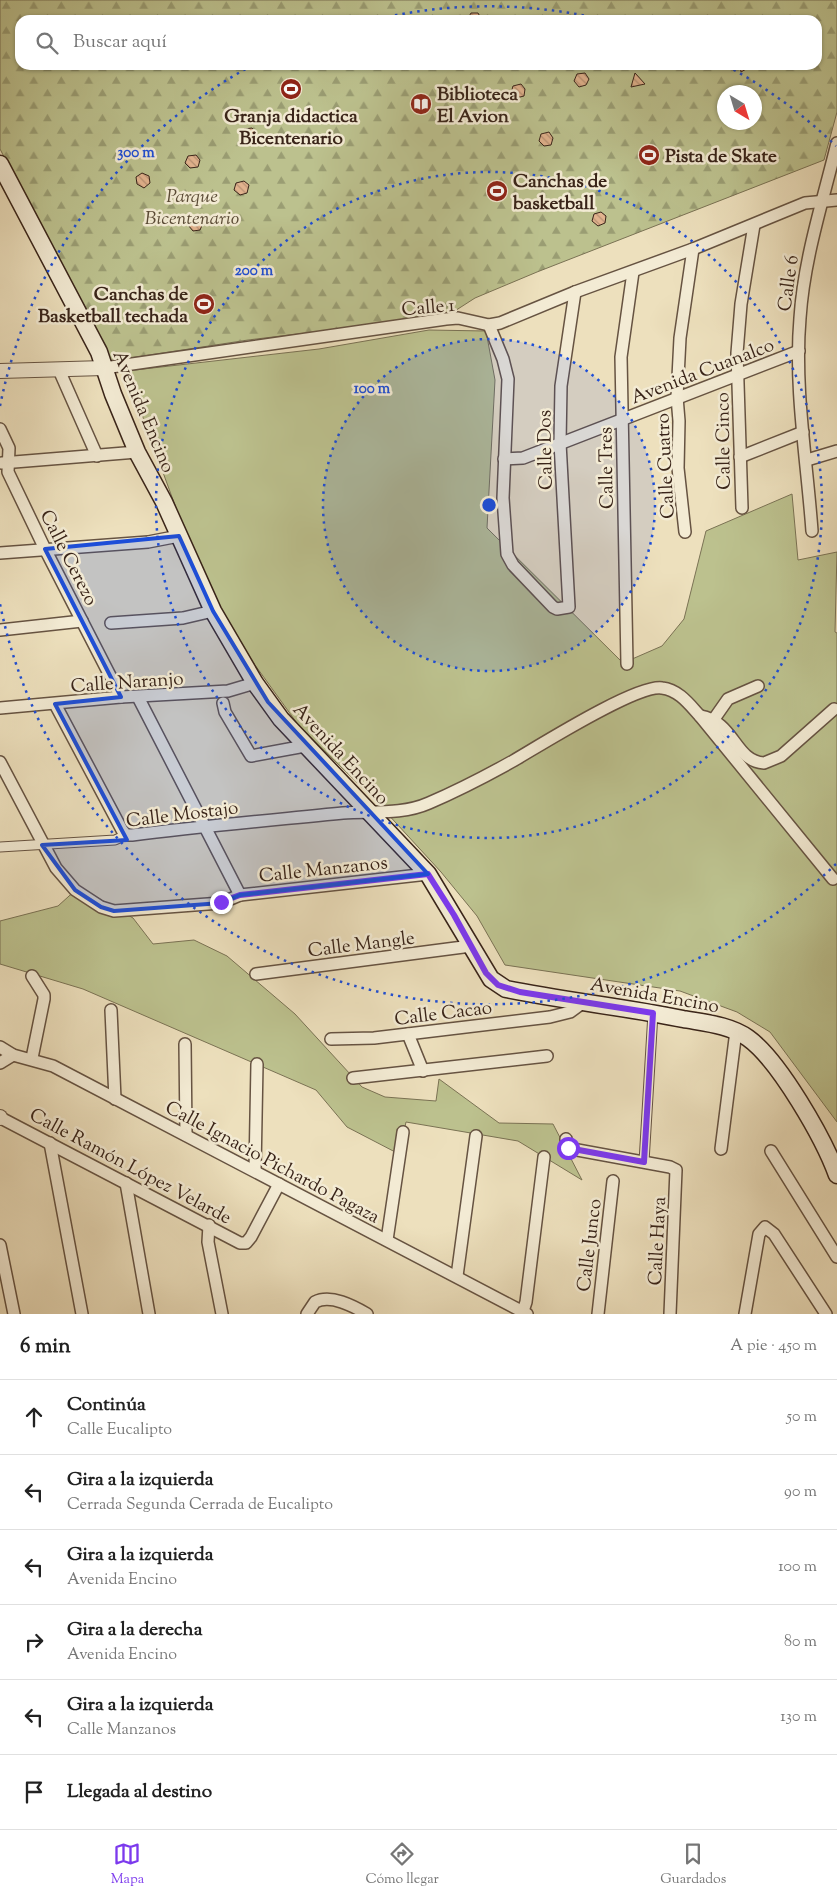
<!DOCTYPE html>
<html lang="es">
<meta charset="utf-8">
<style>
body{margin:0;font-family:"Sorts Mill Goudy",serif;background:#f2f2f2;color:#222}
.compass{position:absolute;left:717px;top:85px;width:45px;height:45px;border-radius:50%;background:#fff;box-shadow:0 1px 4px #0004;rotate:142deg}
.stop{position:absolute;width:15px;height:15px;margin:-11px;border:4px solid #7c3aed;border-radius:50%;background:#fff}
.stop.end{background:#7c3aed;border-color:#fff;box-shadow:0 1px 5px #0008}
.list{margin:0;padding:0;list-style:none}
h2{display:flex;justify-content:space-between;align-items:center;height:65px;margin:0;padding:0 20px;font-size:21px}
h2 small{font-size:16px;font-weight:400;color:#767676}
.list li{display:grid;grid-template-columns:32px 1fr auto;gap:15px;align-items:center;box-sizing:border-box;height:75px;padding:0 20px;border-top:1px solid #e0e0e0}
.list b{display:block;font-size:19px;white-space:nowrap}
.list p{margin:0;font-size:16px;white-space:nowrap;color:#767676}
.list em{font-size:16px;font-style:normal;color:#767676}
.icon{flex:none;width:28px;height:28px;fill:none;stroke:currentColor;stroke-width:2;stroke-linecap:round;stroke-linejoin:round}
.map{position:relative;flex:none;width:837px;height:1314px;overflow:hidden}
.search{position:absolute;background:#fff;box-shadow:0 1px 4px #0004;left:15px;right:15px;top:15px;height:55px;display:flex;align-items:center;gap:12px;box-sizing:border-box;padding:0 18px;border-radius:15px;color:#767676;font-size:19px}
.sheet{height:515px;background:#fff}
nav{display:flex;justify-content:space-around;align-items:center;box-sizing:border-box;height:70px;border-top:1px solid #e0e0e0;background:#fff;font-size:14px;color:#767676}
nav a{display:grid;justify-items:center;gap:2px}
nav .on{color:#7c3aed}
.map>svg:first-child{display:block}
</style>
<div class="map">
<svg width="837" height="1314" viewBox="0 0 837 1314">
<defs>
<pattern id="forest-firs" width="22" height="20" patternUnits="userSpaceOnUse" patternTransform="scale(1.25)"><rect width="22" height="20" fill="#bcc18e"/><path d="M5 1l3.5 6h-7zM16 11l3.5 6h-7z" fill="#9a9d73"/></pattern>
<pattern id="building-back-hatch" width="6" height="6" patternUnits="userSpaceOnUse" patternTransform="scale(1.25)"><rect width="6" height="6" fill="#e2b38e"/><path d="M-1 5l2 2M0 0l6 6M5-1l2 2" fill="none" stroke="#b89173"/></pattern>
</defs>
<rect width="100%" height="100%" fill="#ede0bd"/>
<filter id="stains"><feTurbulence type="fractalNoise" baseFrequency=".004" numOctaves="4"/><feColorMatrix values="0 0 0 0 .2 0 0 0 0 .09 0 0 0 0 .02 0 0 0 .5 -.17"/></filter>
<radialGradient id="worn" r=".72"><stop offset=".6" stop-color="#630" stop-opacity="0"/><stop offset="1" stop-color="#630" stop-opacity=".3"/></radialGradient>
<g fill="#bcc18e" stroke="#7a7254">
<path d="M429,330L486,331L495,380L487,528L623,663L662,646L684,619L706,531L792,494L798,560L837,552L835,632L837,633V1122L770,1032L737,1012L680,991L505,965L477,916L441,872L374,799L299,726L211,604L126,371L319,349Z"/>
<path d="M79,887L133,918L153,944L194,940L227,956L295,1014L362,1087L385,1097L436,1101L439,1079L499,1123L553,1124L582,1180L518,1141L406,1122L399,1154L347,1127L316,1090L83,989L0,964V921L58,906Z"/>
</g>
<path fill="url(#forest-firs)" stroke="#7a7254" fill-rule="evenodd" d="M0,0H837V112L824,160L537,272L475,298L447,316L248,340L110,361L0,149ZM20,20H817V65H20ZM724,92H754V122H724Z"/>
<g fill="url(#building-back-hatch)" stroke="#392419">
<path d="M471,13H478L482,20H467Z"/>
<path d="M740,65H753L741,72Z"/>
<path d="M585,73L589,79L586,85L579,87L574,81L577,74Z"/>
<path d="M635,73L645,84L631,87Z"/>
<path d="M521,84L525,89L524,96L516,98L511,93L513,86Z"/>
<path d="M252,128L256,133L254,140L246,141L242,136L244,129Z"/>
<path d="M549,132L553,138L551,145L544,146L539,141L541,134Z"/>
<path d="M196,155L200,160L198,167L190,168L185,163L188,156Z"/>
<path d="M142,173L149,176L150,183L144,188L137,184L136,177Z"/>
<path d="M244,181L249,185L247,193L240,195L234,190L236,183Z"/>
<path d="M601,212L606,216L605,223L598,226L592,221L594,214Z"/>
<path d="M198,217L203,223L200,230L193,231L188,225L191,218Z"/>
</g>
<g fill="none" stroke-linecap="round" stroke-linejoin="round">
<g stroke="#665342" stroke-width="11">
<g id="pedestrian">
<path d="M0,847L115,840L126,835"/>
<path d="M644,1162L653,1013"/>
</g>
</g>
<g stroke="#665342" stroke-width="14">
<g id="minor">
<path d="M489,325L503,359L508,379L503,498L507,554L513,565L553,607L557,609L569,607L560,443L561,386L575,292"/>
<path d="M104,368L446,319L458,318L489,325L500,323L575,292L693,249L805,203L837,200"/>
<path d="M59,370L97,456"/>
<path d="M0,429L9,448L8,472L45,549L121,697"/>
<path d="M740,457L803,432"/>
<path d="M504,459L523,458L799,351"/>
<path d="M807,460L837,451"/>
<path d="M2,463L137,452"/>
<path d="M742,508L737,353L741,304L754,225"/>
<path d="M812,531C807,461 794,388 800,318C804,258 823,201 837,143"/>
<path d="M685,532L678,468L679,421L677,397L680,338L693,249"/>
<path d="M0,553L148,542L179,536"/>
<path d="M111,623L183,618L213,611"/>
<path d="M0,630L82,621"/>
<path d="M627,664L621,357L633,272"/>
<path d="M138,697L240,895"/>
<path d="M223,703L225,712L251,756L305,746"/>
<path d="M55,704L122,830L126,835H132C202,826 273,820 343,813C372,811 402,815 429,803C457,791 486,776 513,761C539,746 637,684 662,688C679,690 689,704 700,716L833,879"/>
<path d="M0,708L121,697L228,691L255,683"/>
<path d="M700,716C735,722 734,761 764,763L781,756L834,709"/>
<path d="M714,719L728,699L758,686"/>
<path d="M0,762L56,868L75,890L101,907L114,911L221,903L240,895L428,874"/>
<path d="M256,974L471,946"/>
<path d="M111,1010L115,1099"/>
<path d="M408,1034L423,1071"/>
<path d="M331,1039L374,1038L550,1017L570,1012L585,1001"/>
<path d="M185,1044L186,1135"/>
<path d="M0,1047L13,1055L53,1066L527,1314"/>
<path d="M32,1058L44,999V995L32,976"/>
<path d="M0,1063L13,1055"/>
<path d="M353,1078L547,1056"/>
<path d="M1,1118L240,1243H246L251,1237L279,1184"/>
<path d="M566,1139L567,1146L572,1149L670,1167L676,1170L670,1314"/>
<path d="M50,1143L82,1314"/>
<path d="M721,1149L736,1031"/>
<path d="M771,1151L837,1257"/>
<path d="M255,1170L257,1064"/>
<path d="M126,1183L149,1314"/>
<path d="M209,1225L208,1242L222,1314"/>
<path d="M387,1240L403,1132"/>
<path d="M0,1245L14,1314"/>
<path d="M457,1276L476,1136"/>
<path d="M307,1314L315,1302C331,1294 353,1306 367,1314"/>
<path d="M522,1314L526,1302L544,1157"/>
<path d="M598,1314L613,1181"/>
<path d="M745,1314L759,1234L765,1227L774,1234L826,1314"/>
</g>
</g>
<g stroke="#665342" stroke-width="16">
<g id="tertiary">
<path d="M0,371L104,368"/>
<path d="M0,1117V1118"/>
</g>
</g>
<g stroke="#392419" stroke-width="19">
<path id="secondary" d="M0,164L99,352L113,394L137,452L164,502L213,611L255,683L281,719L428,874L491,979L506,989C565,1001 625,1007 683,1019C705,1023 730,1025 748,1038C779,1060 824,1139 837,1175"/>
</g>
<use href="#pedestrian" stroke="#f3ebd4" stroke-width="9"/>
<use href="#minor" stroke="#f3ebd4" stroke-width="11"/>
<use href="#tertiary" stroke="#f3ebd4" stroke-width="14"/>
<use href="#secondary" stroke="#f3ebd4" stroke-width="16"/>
</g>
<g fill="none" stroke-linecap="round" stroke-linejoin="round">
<path stroke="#7c3aed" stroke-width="6" d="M221,902L240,895L428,874L454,915L486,973L498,985L520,992L653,1013L644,1162L568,1148"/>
</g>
<path fill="#1d4ed8" fill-opacity="0.2" stroke="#1d4ed8" stroke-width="4" stroke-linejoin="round" d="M179,536L213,611L268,702L428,874L240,895L221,903L114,911L101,907L75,890L42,845L127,840L55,704L121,697L45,549Z"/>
<circle cx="489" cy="505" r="166" fill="#1d4ed8" fill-opacity=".12"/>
<g fill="none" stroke="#1d4ed8" stroke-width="2.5" stroke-dasharray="2.5 5">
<circle cx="489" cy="505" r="166"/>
<circle cx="489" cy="505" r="333"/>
<path d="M836 864A499 499 0 0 1 0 604M0 406A499 499 0 0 1 251 66M373 20A499 499 0 0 1 605 20M727 66A499 499 0 0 1 836 146"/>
</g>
<defs>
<g id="stadium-disc" transform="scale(1.125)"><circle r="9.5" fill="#8f2418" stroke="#f3ebd4"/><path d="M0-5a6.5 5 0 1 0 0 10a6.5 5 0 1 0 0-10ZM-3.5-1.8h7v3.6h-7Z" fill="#fff"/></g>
<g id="library-disc" transform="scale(1.125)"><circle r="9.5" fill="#8f2418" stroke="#f3ebd4"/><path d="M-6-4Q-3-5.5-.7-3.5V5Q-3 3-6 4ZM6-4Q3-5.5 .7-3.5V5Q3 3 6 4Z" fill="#fff"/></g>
</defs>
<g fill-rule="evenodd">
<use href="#stadium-disc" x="291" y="89"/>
<use href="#library-disc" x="421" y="104"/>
<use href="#stadium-disc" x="649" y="155"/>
<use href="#stadium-disc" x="497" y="191"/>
<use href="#stadium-disc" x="204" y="304"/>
</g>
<g text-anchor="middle" stroke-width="5" stroke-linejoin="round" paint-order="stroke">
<g font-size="19" font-weight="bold" fill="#392419" stroke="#f3ebd4" text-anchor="start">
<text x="437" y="100">Biblioteca<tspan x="437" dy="22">El Avion</tspan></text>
<text x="291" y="122" text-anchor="middle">Granja didactica<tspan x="291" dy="22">Bicentenario</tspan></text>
<text x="665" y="162">Pista de Skate</text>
<text x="513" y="187">Canchas de<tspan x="513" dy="22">basketball</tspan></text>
<text x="188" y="300" text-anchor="end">Canchas de<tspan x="188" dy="22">Basketball techada</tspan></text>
</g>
<g font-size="19" font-style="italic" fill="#5a4b36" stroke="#f3ebd4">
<text x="192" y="202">Parque<tspan x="192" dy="22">Bicentenario</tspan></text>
</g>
<g font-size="19" fill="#392419" stroke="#f3ebd4">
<text transform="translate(787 283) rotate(-82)" y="7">Calle 6</text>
<text transform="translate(428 306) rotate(-5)" y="7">Calle 1</text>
<text transform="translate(702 370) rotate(-21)" y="7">Avenida Cuanalco</text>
<text transform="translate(145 411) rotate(67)" y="7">Avenida Encino</text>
<text transform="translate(722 441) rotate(-91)" y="7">Calle Cinco</text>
<text transform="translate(544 450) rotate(-91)" y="7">Calle Dos</text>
<text transform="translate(664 466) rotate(-93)" y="7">Calle Cuatro</text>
<text transform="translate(605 468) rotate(-91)" y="7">Calle Tres</text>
<text transform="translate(70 557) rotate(63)" y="7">Calle Cerezo</text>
<text transform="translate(127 681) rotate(-4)" y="7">Calle Naranjo</text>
<text transform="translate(342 753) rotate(47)" y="7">Avenida Encino</text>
<text transform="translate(182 813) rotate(-7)" y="7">Calle Mostajo</text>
<text transform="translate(323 868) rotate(-6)" y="7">Calle Manzanos</text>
<text transform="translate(361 943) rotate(-7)" y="7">Calle Mangle</text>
<text transform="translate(655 994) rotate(10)" y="7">Avenida Encino</text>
<text transform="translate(443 1012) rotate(-7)" y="7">Calle Cacao</text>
<text transform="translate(273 1161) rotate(28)" y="7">Calle Ignacio Pichardo Pagaza</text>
<text transform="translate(131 1165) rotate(28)" y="7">Calle Ramón López Velarde</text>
<text transform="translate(656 1241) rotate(-87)" y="7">Calle Haya</text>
<text transform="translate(588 1245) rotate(-83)" y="7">Calle Junco</text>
</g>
</g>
<circle cx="489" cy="505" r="8" fill="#1d4ed8" stroke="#f3ebd4" stroke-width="2.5"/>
<g font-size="15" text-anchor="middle" font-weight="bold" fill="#1d4ed8" stroke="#f3ebd4" stroke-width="5" stroke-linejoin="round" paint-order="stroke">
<text x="136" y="157">300 m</text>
<text x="254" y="275">200 m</text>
<text x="372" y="393">100 m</text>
</g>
<rect width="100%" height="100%" filter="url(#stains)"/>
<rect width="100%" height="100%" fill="url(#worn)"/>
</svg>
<svg class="compass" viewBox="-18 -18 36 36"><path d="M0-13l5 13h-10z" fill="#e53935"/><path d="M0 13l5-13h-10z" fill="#767676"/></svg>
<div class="stop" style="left:568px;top:1148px"></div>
<div class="stop end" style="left:221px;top:902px"></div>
<div class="search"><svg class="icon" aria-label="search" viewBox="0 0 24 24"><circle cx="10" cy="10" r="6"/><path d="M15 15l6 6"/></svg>Buscar aquí</div>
</div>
<section class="sheet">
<h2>6 min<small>A pie · 450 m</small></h2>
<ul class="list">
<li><svg class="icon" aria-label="ahead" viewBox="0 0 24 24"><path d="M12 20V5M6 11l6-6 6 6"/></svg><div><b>Continúa</b><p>Calle Eucalipto</p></div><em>50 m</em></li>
<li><svg class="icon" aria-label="left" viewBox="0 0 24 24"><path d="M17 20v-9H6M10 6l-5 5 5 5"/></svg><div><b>Gira a la izquierda</b><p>Cerrada Segunda Cerrada de Eucalipto</p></div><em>90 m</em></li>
<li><svg class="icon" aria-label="left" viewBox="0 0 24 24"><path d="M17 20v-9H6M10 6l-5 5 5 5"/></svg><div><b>Gira a la izquierda</b><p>Avenida Encino</p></div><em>100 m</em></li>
<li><svg class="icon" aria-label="right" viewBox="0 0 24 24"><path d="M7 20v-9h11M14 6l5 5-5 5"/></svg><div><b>Gira a la derecha</b><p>Avenida Encino</p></div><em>80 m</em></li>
<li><svg class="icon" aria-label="left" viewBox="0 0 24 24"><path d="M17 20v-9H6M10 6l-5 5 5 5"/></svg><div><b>Gira a la izquierda</b><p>Calle Manzanos</p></div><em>130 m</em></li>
<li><svg class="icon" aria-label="arrive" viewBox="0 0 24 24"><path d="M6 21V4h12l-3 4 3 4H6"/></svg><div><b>Llegada al destino</b></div></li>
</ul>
</section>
<nav>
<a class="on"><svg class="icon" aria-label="map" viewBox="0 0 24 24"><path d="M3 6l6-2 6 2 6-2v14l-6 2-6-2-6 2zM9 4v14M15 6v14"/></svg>Mapa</a>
<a><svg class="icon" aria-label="directions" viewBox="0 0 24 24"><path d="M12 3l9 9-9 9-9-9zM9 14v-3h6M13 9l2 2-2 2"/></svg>Cómo llegar</a>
<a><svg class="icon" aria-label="saved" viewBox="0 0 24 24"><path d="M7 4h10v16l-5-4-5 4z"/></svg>Guardados</a>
</nav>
